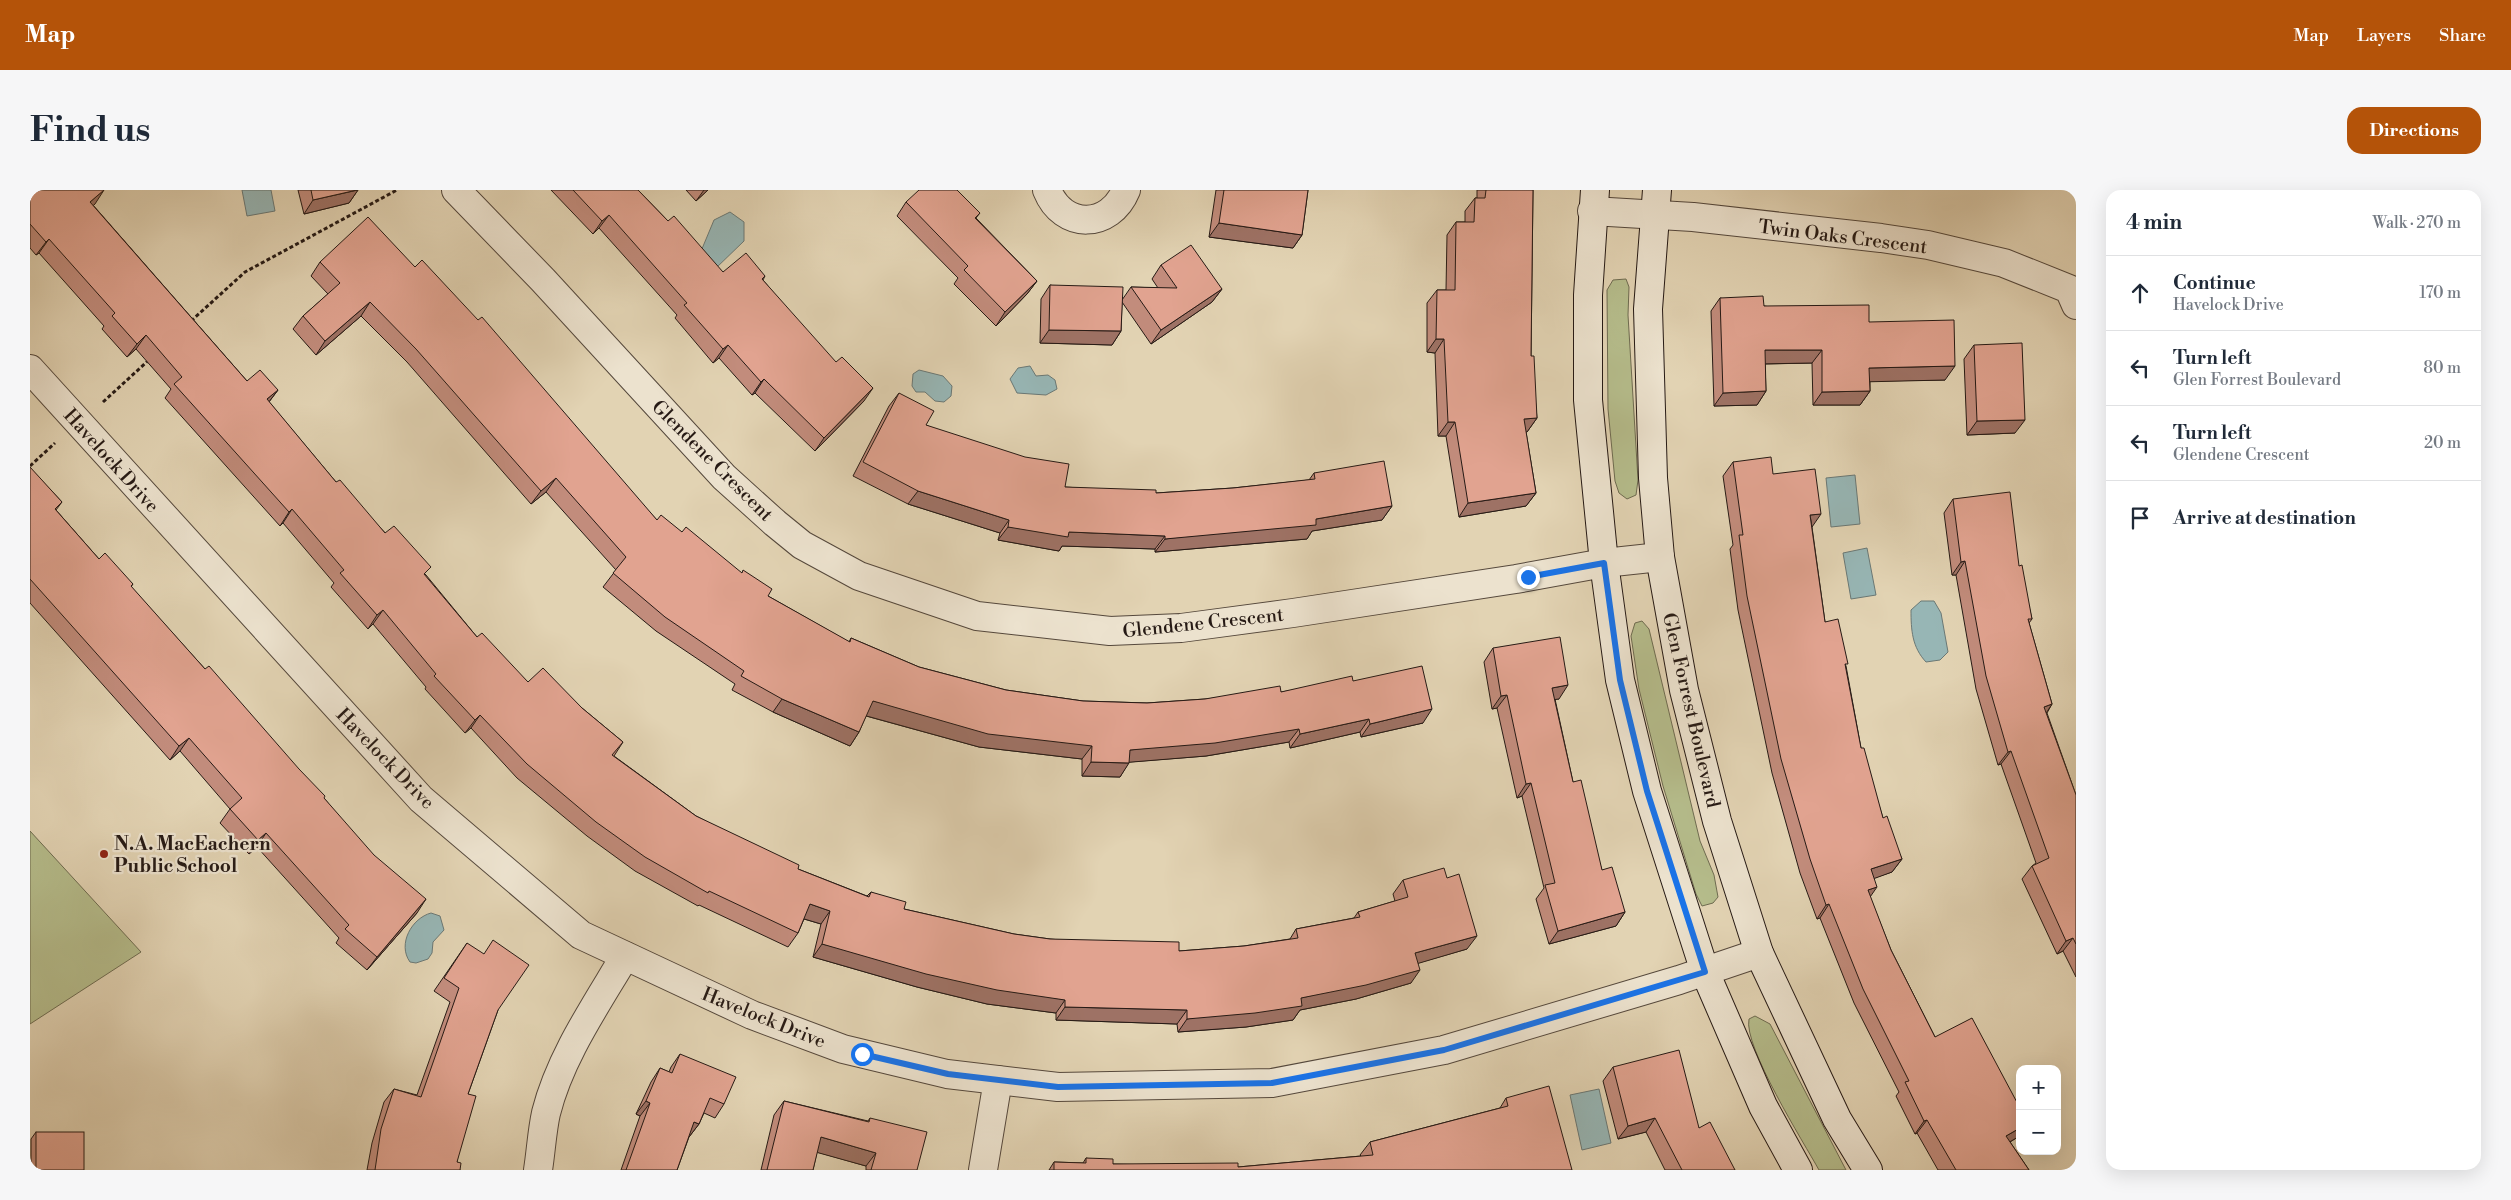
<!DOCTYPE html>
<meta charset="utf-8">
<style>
body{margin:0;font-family:"Libre Bodoni",serif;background:#f6f6f7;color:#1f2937}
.controls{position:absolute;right:15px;bottom:15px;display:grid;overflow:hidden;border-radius:10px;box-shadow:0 5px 20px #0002}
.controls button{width:45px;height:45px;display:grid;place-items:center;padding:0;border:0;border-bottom:1px solid #e0e1e3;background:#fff;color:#1f2937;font:25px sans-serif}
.stop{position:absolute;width:15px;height:15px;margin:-11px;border:4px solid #1a73e8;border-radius:50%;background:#fff}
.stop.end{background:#1a73e8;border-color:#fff;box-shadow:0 1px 5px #0008}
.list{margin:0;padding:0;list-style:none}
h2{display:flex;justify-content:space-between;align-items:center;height:65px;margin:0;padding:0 20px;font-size:21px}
h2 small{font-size:16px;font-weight:400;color:#747a83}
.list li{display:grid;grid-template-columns:32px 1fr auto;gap:15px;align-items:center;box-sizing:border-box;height:75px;padding:0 20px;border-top:1px solid #e0e1e3}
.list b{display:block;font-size:19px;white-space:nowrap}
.list p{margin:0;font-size:16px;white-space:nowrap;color:#747a83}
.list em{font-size:16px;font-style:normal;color:#747a83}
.icon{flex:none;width:28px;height:28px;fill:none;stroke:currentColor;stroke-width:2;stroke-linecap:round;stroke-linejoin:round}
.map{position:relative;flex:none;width:2046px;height:980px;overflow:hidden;border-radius:15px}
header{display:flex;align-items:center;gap:30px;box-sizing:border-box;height:70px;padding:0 25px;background:#b45309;color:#fff}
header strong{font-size:24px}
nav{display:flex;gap:28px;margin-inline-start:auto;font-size:18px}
.intro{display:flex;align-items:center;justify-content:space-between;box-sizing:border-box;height:120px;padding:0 30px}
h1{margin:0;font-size:35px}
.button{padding:12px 22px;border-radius:15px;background:#b45309;color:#fff;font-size:18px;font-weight:700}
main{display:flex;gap:30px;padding:0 30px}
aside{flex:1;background:#fff;border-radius:15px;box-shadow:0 5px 20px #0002}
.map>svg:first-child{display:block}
</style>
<header>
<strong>Map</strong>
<nav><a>Map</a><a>Layers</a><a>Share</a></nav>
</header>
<div class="intro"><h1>Find us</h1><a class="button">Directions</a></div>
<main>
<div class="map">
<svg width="2046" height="980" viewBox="0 0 2046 980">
<rect width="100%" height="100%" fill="#e2d3b3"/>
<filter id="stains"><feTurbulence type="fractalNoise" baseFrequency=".004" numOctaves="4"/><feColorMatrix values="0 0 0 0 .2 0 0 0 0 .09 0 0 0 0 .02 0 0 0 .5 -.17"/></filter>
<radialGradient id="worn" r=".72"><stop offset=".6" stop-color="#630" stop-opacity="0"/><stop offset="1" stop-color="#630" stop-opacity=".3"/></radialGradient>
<g fill="#b5bc8b" stroke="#6e6b50">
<path d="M1596,89L1599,97L1598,125L1608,290L1606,305L1597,309L1589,303L1585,291L1578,219L1577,100L1583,90Z"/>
<path d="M1612,431L1619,439L1670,651L1684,685L1688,707L1683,713L1672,716L1666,704L1633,596L1609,499L1601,446L1605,433Z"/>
<path d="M0,641L111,762L0,834Z"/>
<path d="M1725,826L1740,834L1816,980H1789C1774,953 1713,856 1719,829Z"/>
</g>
<g fill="#97b6b5" stroke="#6a7875">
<path d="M212,0H241L245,21L217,26Z"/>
<path d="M700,22L714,32V51L685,79L669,66L684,30Z"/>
<path d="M1000,176L1006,186L1018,185L1025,190L1027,199L1016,205L987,203L980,189L988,178Z"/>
<path d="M889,180L913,186L922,196L921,206L914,212L905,211L895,202H886L882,196L883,184Z"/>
<path d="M1825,285L1830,334L1801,337L1796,288Z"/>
<path d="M1837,358L1846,405L1821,409L1813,363Z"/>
<path d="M1891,411H1904L1911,423L1918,462L1910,470L1896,472C1882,457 1881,440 1881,420Z"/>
<path d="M401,723L410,726L414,740L403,752L402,763L398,769L386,773L380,772C367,754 382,728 401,723Z"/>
<path d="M1569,899L1581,953L1552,960L1540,905Z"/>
</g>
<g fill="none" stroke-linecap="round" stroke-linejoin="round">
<g stroke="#55483c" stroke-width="30">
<g id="street">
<path d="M426,0L513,90L694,287L745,333L772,355L829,386L947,426L1080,441L1151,438L1263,423L1486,389L1574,373L1630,367"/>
<path d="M1017,0C1033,40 1080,39 1096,0"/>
<path d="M1562,21L1663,27L1851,48L1898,55L1974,73L2039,99L2046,115"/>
<path d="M0,179L391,609L551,745L722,825L813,859L917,884L1028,897L1242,893L1414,860L1649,790L1729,763"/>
<path d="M508,980C511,961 512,941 516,923C530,867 566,815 595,766"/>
<path d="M953,980L968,890"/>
</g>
</g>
<g stroke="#261a15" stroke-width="30">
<g id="secondary">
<path d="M1565,0L1558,105V210L1574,373L1590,490L1617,601L1675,782L1733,916L1768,980"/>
<path d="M1627,0L1618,119L1623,288L1630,367L1654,500L1687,631L1729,763L1807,929L1838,980"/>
</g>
</g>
<g stroke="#261a15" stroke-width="3" stroke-dasharray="4 2.5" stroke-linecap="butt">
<path d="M161,131L215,82L367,0"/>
<path d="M73,212L120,169"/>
<path d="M0,276L25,253"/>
</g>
<use href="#street" stroke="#ece2ce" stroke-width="28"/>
<use href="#secondary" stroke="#ece2ce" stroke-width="28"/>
</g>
<g fill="#c28c7c" stroke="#261a15">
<path d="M0,0L65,14L63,15L217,191L248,200L239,212L306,292L396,385L447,447L498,492L552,518L593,552L584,566L666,626L768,679L837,706L841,702L874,719L984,744L1020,749L1149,761L1214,756L1260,749L1266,739L1324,728L1328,722L1365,711L1363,704L1373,690L1437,759L1388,773L1381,793L1326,809L1270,820L1263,830L1216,837L1148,842L1147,834L1026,830V823L957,814L887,797L783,767L791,734L774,729L768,743L758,757L669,715L668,716L605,681L557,646L487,588L441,538L435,543L395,499L396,497L343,434L338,439L301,397L304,393L253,333L250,336L135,208L141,199L106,159L97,167L72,139L74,136L9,63L6,65L0,58Z"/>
<path d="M268,0H328L319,13L274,24Z"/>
<path d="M521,0H608L638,31L693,82L735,86L733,90L834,211L785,261L725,203L722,205L689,168L683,173L645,128L647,125L569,38L563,44Z"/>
<path d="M656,0H678L666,11Z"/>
<path d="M1186,0H1278L1272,45L1263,58L1179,47Z"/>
<path d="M1447,0H1503L1501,166L1507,228L1497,242H1496L1506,303L1496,316L1429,327L1416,246H1408L1405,163L1397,162V113L1407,100H1416L1417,45L1426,32H1435V21L1445,8H1447Z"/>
<path d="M876,12L950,23L946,28L1007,91L997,104L966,136L924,94L928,88L867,26Z"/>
<path d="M290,72L385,77L627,330L652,342L738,406L819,452L821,448L889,477L976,500L1053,511L1117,513L1175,509L1251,502L1323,491L1393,533L1331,547L1330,542L1260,558L1259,552L1176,566L1099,572L1090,587L1052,586V569L949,557L836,526L829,542L820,556L743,522L702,500L705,494L626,441L573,397L586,380L516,302L501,314L377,172L331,126L286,165L263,139L273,126L298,104L281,86Z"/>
<path d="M1131,75L1192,99L1182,112L1121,154L1092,112L1091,141L1082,155L1010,153L1011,109L1020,95L1092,110L1101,97L1128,98L1122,89Z"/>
<path d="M1690,108L1734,116L1839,132L1915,190L1840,191V201L1830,215H1783L1782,173L1735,174L1736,201L1727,215L1684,216L1681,121Z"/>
<path d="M1944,155L1985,243L1937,245L1934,169Z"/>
<path d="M869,203L896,235L1035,297L1126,303L1203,298L1279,290L1284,283L1362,316L1352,330L1282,341L1277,349L1125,362V359L1032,356L1029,361L968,350L970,343L878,314L823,286L859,216Z"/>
<path d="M1703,272L1743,284L1782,337L1795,432L1816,476L1831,558L1853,628L1872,669L1862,682L1844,688L1840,707L1861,760L1905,847L1988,947L1980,952L1999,980H1908L1887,943L1885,944L1866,906L1869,902L1824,813L1790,728L1787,729L1770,683L1742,583L1708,420L1700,359L1703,355L1693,286Z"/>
<path d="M0,278L32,312L26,320L69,369L103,394L101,397L175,479L294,608L387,723L337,780L306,753L309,748L227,657L219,664L190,633L200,619L150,561L140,570L0,413Z"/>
<path d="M1923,309L1989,376L2002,429L1999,433L2022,514L2017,523L2046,605V787L2033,761L2027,764L1992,689L2002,676L2006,673L1971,574L1968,575L1946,499L1926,385H1922L1914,323Z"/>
<path d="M1463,458L1529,509H1525L1543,592L1572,680L1595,722L1586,736L1519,754L1506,709L1514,698L1492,606L1487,608L1467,518L1462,519L1454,472Z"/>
<path d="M437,753L468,820L438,904L427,972L430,980H337L342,953L354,912L364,899L387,905L420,812L404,801Z"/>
<path d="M650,864L694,914L685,928L674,923L669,934L659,947L647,980H591L610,926L606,924L621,892L630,878L639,882L641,877Z"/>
<path d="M1583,877L1669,938L1705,980H1635L1616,942L1588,949L1573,891Z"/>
<path d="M1476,908L1542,980H1019L1024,972L1053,973L1056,968L1083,974L1208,977L1331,966L1330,965L1340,952L1470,918Z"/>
<path d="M754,911L838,931L840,928L887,980H836V976L787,962L783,980H731L744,925Z"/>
<path d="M6,942L54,980H1V949Z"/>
</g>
<g fill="#9e7265" stroke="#261a15">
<path d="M74,0L65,14L51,26L60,12Z"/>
<path d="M328,0L319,13L274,24L283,10Z"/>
<path d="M674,0H678L666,11Z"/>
<path d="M579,25L569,38L563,44L572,31Z"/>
<path d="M1189,33L1272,45L1263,58L1179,47Z"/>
<path d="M19,49L9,63L6,65L16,52Z"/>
<path d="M1007,91L997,104L966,136L975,122Z"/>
<path d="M1192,99L1182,112L1121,154L1131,140Z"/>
<path d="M340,112L331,126L286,165L295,151Z"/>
<path d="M1019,140L1091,141L1082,155L1010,153Z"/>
<path d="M116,145L106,159L97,167L107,154Z"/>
<path d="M1406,149H1414L1405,163L1397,162Z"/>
<path d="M698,155L689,168L683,173L693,159Z"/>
<path d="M1735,160H1792L1782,173L1726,174Z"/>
<path d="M1925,176L1915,190L1830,192L1839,178Z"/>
<path d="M734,189L725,203L722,205L731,192Z"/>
<path d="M843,198L834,211L785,261L794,248Z"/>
<path d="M248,200L238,213L237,209Z"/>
<path d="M1736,201L1727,215L1684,216L1693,203Z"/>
<path d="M1840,201L1830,215H1783L1792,202Z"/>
<path d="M1507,228L1497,242H1484L1494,229Z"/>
<path d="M1995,230L1985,243L1937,245L1947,231Z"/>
<path d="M1418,232H1425L1416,246H1408Z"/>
<path d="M526,288L516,302L501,314L511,301Z"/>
<path d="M888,301L979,330L970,343L878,314Z"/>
<path d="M1506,303L1496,316L1429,327L1438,313Z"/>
<path d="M1362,316L1352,330L1282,341L1277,349L1125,362L1135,349L1286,329Z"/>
<path d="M262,319L253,333L250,336L259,322Z"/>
<path d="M1791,324L1782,337L1780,325Z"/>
<path d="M978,337L1039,342L1135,346L1125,359L1032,356L1029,361L968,350Z"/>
<path d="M1935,371L1926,385H1922L1931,372Z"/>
<path d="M353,420L343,434L338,439L347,425Z"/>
<path d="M1538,495L1529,509L1513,511L1522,498Z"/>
<path d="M1477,505L1467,518L1462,519L1471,506Z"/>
<path d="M752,509L829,542L820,556L743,522Z"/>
<path d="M843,511L1062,556L1052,569L949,557L833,525Z"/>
<path d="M2022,514L2013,528L2014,517Z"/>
<path d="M1402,519L1393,533L1331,547L1340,534Z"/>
<path d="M450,525L441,538L435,543L445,530Z"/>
<path d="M1339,529L1330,542L1260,558L1270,544Z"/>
<path d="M1269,539L1259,552L1176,566L1090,573L1100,560Z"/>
<path d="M159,548L150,561L140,570L149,556Z"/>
<path d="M1981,561L1971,574L1968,575L1978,562Z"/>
<path d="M1061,572L1099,573L1090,587L1052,586Z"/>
<path d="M1501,593L1492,606L1487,608L1496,594Z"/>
<path d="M236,643L227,657L219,664L228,650Z"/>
<path d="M1872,669L1862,682L1832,693L1841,679Z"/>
<path d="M1847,697L1838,710V700Z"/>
<path d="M396,709L387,723L337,780L347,767Z"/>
<path d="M780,714L800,721L791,734L771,728Z"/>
<path d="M1799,714L1790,728L1787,729L1796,715Z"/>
<path d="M1595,722L1586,736L1519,754L1528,741Z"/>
<path d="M1447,746L1437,759L1376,777L1385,763Z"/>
<path d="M2043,748L2033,761L2027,764L2036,751Z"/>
<path d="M792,754L1035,810L1026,823L957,814L887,797L783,767Z"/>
<path d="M1390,780L1381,793L1326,809L1270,820L1263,830L1216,837L1148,842L1157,829L1271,808Z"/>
<path d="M1035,817L1157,820L1147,834L1026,830Z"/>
<path d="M616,911L620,913L610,926L606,924Z"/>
<path d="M1625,928L1616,942L1588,949L1598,936Z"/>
<path d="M1897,930L1887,943L1885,944L1894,931Z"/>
<path d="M664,932L669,934L659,947L655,945Z"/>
<path d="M1990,938V945L1988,947L1966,960L1976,946Z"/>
<path d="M791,947L846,963L836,976L782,961Z"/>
</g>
<g fill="#e1a390" stroke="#261a15">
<path d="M0,0H74L60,12L217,191L230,180L248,200L237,209L306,292L310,290L355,343L364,336L401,377L394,384L447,447L452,443L498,492L513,478L552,518L593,552L582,565L666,626L769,675L768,679L839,707L841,702L876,712L874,719L984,744L1020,749L1149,752V761L1214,756L1268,748L1266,739L1330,727L1328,722L1378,707L1373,690L1414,678L1417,688L1429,684L1447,746L1385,763L1390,780L1336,795L1271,808L1272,816L1225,823L1157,829V820L1035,817V810L967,800L896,784L792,754L800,721L780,714L768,743L679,701L678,703L615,667L566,632L497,574L450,525L445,530L404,486L406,484L353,420L347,425L310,383L314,380L262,319L259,322L144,194L152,187L116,145L107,154L82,126L85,123L19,49L16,52L0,34Z"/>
<path d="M281,0H327L283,10Z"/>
<path d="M543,0H608L638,31L644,26L693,82L716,63L735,86L732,89L806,172L812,167L843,198L794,248L734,189L731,192L698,155L693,159L654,115L657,113L579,25L572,31Z"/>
<path d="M889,0H927L950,23L945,28L1007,91L975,122L934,80L938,76L876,12Z"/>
<path d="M1194,0H1278L1272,45L1189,33Z"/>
<path d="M1456,0H1503L1501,166H1504L1507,228L1494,229L1506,303L1438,313L1425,232H1418L1414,149H1406L1407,100H1425L1426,32H1444L1445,8H1455Z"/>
<path d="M338,27L385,77L392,70L448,130L452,127L627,330L631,325L652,342L656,337L712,383L713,380L742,399L738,406L820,452L821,448L889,477L976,500L1053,511L1117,513L1175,509L1250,496L1251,502L1322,486L1323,491L1392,476L1402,519L1340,534L1339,529L1270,544L1269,539L1185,553L1100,560L1099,573L1061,572L1062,556L958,544L843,511L829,542L752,509L711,486L714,481L635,427L583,383L596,367L526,288L511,301L386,159L340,112L295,151L273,126L310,93L290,72Z"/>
<path d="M1161,55L1192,99L1131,140L1101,97L1147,98L1131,75Z"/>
<path d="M1020,95L1093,97L1091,141L1019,140Z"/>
<path d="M1733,106L1734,116L1839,115V132L1924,130L1925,176L1839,178L1840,201L1792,202V160H1735L1736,201L1693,203L1690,108Z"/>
<path d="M1992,153L1995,230L1947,231L1944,155Z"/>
<path d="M869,203L904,221L896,235L995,267L1039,274L1035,297L1126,300V303L1203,298L1285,289L1284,283L1354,271L1362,316L1286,329V335L1135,349V346L1039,342L1038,347L978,337L979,330L888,301L833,272Z"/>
<path d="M1741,267L1743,284L1785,279L1791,324L1780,325L1795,432L1808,429L1818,474H1815L1831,558H1834L1853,628L1857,626L1872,669L1841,679L1847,697L1838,700L1861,760L1905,847L1942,828L1990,918V938L1976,946L1999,980H1926L1897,930L1894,931L1875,892L1879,891L1833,799L1799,714L1796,715L1780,669L1751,569L1717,406L1709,345H1713L1703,272Z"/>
<path d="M0,277L32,312L25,319L69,369L75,363L103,394L101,396L175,479L179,476L269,579L295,606L294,608L344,665L396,709L347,767L315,739L319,735L236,643L228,650L200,619L212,608L159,548L149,556L0,389Z"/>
<path d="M1980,302L1989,376L1992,375L2002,429H1998L2022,514L2014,517L2046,605V754L2043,748L2036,751L2002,676L2019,668L1981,561L1978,562L1956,486L1935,371L1931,372L1923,309Z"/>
<path d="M1530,447L1538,495L1522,498L1543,592L1551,590L1572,680L1582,677L1595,722L1528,741L1515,695L1525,693L1501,593L1496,594L1477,505L1471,506L1463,458Z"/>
<path d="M463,750L499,775L468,820L438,904L446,906L427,972L431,973L430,980H345L351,939L364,899L391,907L429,798L414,788L437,753L454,764Z"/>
<path d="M1649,860L1669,938L1680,932L1705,980H1652L1625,928L1598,936L1583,877Z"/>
<path d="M650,864L706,887L694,914L680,908L669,934L664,932L647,980H596L620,913L616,911L630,878L642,883Z"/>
<path d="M1519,896L1542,980H1024V972L1056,973V968L1083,969V974L1208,973V977L1343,965L1340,952L1478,916L1476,908Z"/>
<path d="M754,911L839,932L840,928L897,942L887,980H841L846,963L791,947L783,980H737Z"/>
<rect x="6" y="942" width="48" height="38"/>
</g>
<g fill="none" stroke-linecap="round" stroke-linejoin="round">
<path stroke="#1a73e8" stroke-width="6" d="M832,864L918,884L1028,897L1242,893L1414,860L1675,782L1617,601L1590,490L1574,373L1498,387"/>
</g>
<circle fill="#8f2418" stroke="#ece2ce" stroke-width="2" cx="74" cy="664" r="5"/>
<g text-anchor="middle" stroke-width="4.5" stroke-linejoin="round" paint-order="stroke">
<g font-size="19" fill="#261a15" stroke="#ece2ce">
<text transform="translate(1813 46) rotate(7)" y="7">Twin Oaks Crescent</text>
<text transform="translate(82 270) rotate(48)" y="7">Havelock Drive</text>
<text transform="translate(683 270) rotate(45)" y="7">Glendene Crescent</text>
<text transform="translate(1173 432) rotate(-6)" y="7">Glendene Crescent</text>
<text transform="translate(1662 520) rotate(77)" y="7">Glen Forrest Boulevard</text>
<text transform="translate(356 568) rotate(46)" y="7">Havelock Drive</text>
<text transform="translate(734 827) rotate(22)" y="7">Havelock Drive</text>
</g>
<g font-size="19" font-weight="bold" fill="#261a15" stroke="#ece2ce" text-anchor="start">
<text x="84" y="660">N.A. MacEachern<tspan x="84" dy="22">Public School</tspan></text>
</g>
</g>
<rect width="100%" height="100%" filter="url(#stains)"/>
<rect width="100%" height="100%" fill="url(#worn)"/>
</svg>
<div class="controls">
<button>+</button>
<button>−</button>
</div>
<div class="stop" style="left:832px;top:864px"></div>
<div class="stop end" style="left:1498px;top:387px"></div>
</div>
<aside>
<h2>4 min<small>Walk · 270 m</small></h2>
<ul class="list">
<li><svg class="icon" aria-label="ahead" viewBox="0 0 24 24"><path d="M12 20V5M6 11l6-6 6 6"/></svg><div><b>Continue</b><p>Havelock Drive</p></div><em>170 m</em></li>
<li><svg class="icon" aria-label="left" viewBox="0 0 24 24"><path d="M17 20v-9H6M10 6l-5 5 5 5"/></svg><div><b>Turn left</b><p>Glen Forrest Boulevard</p></div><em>80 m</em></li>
<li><svg class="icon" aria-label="left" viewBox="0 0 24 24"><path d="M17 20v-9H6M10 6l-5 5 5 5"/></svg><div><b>Turn left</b><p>Glendene Crescent</p></div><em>20 m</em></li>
<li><svg class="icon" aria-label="arrive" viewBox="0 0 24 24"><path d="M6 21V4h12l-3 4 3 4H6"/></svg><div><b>Arrive at destination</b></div></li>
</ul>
</aside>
</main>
